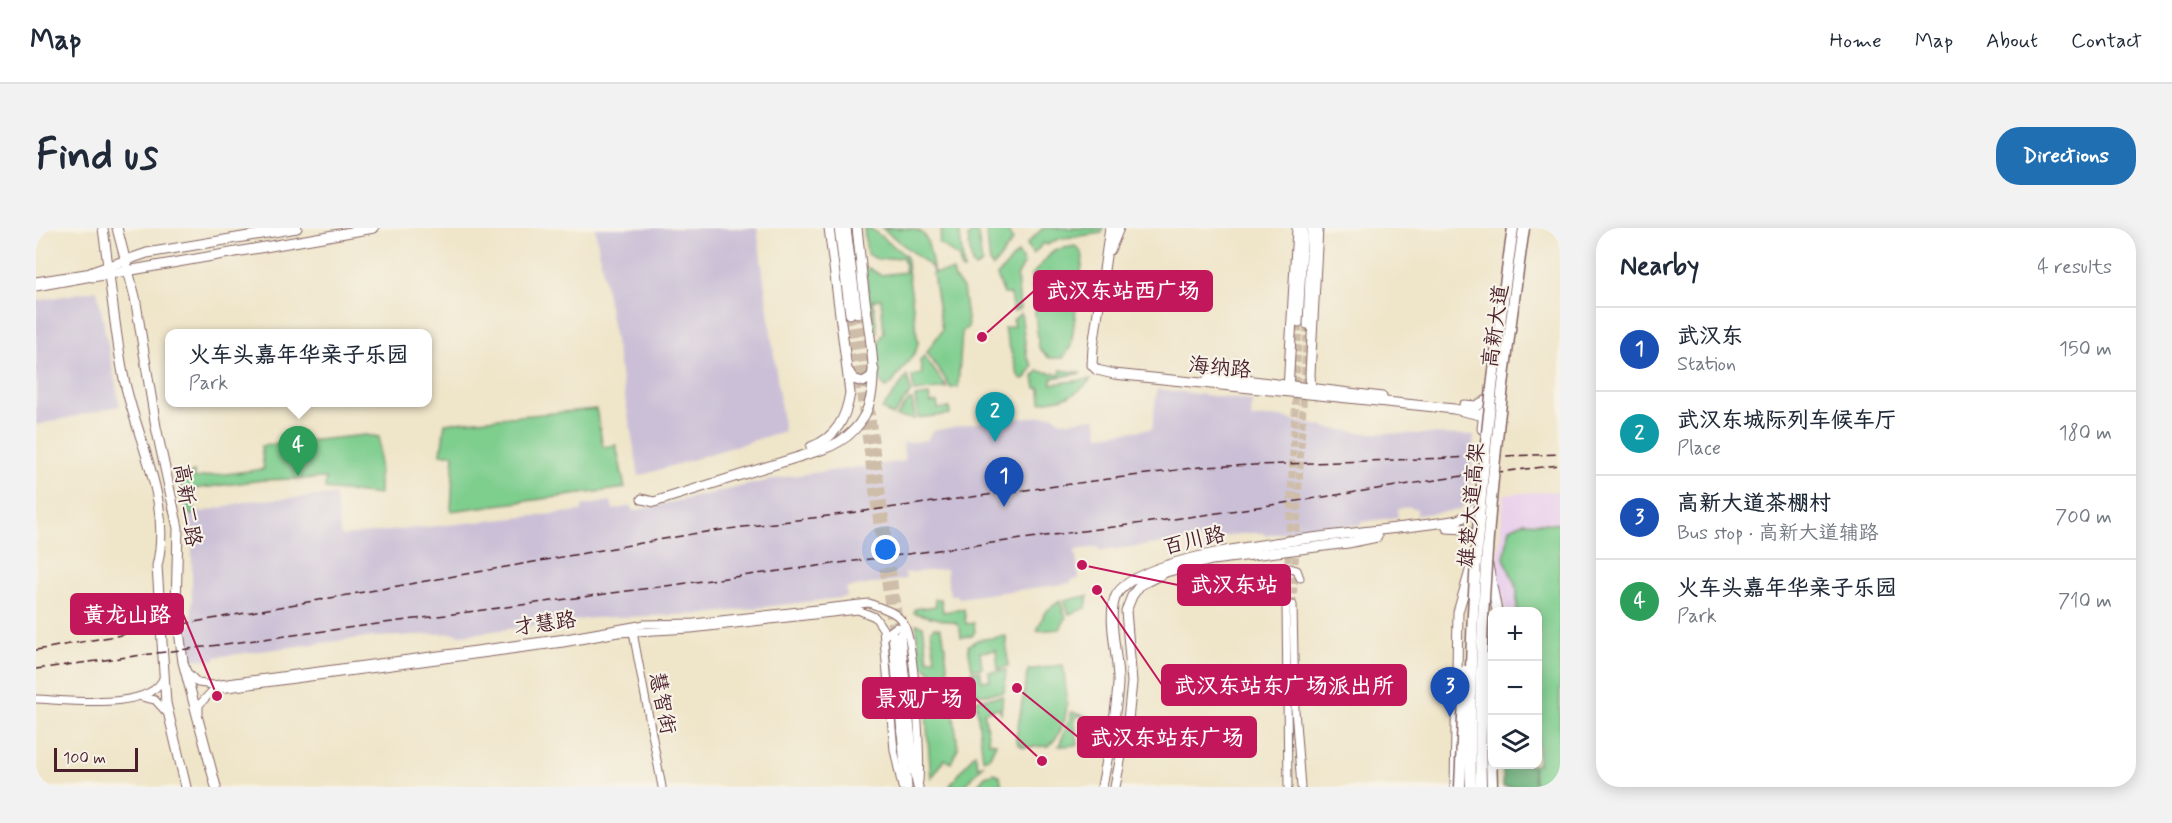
<!DOCTYPE html>
<meta charset="utf-8">
<style>
body{margin:0;font-family:Mynerve,"LXGW WenKai TC",sans-serif;background:#f2f2f3;color:#1f2937}
.controls{position:absolute;right:18px;bottom:18px;display:grid;overflow:hidden;border-radius:12px;box-shadow:0 3px 15px #0003}
.controls button{width:54px;height:54px;display:grid;place-items:center;padding:0;border:0;border-bottom:2px solid #e0e1e3;background:#fff;color:#1f2937;font:30px sans-serif}
.scale{position:absolute;left:18px;bottom:15px;width:84px;box-sizing:border-box;padding-left:6px;border:3px solid #4a1f2b;border-top:0;font-size:16px;line-height:21px;white-space:nowrap;color:#4a1f2b;-webkit-text-stroke:4px #f7f3e8;paint-order:stroke}
.you{position:absolute;left:850px;top:322px;width:21px;height:21px;margin:-15px;border:4px solid #fff;border-radius:50%;background:#1a73e8;box-shadow:0 0 0 9px #1a73e833}
.badge{display:grid;place-items:center;width:39px;height:39px;border-radius:50%;background:#1f6fb2;color:#fff;font-size:20px;font-weight:700}
.pin{position:absolute;translate:-50% -50px;filter:drop-shadow(0 2px 3px #0008)}
.pin::after{content:'';position:absolute;top:32px;width:21px;height:18px;background:inherit;clip-path:polygon(0 0,100% 0,50% 100%)}
.popup{position:absolute;left:129px;top:101px;width:267px;height:78px;box-sizing:border-box;display:grid;place-content:center;border-radius:12px;background:#fff;filter:drop-shadow(0 2px 4px #0005);font-size:20px;white-space:nowrap;color:#747a83}
.popup b{font-size:22px;color:#1f2937}
.popup::after{content:'';position:absolute;left:50%;top:100%;margin-left:-12px;border:12px solid transparent;border-top-color:#fff}
.list{margin:0;padding:0;list-style:none}
h2{display:flex;justify-content:space-between;align-items:center;height:78px;margin:0;padding:0 24px;font-size:26px}
h2 small{font-size:20px;font-weight:400;color:#747a83}
.list li{display:grid;grid-template-columns:39px 1fr auto;gap:18px;align-items:center;box-sizing:border-box;height:84px;padding:0 24px;border-top:2px solid #e0e1e3}
.list b{display:block;font-size:22px;white-space:nowrap}
.list p{margin:0;font-size:20px;white-space:nowrap;color:#747a83}
.list em{font-size:20px;font-style:normal;color:#747a83}
.icon{flex:none;width:33px;height:33px;fill:none;stroke:currentColor;stroke-width:2;stroke-linecap:round;stroke-linejoin:round}
.map{position:relative;flex:none;width:1524px;height:559px;overflow:hidden;border-radius:24px}
header{display:flex;align-items:center;gap:36px;box-sizing:border-box;height:84px;padding:0 30px;background:#fff;border-bottom:2px solid #e0e1e3}
header strong{font-size:28px}
nav{display:flex;gap:33px;margin-inline-start:auto;font-size:21px}
.intro{display:flex;align-items:center;justify-content:space-between;box-sizing:border-box;height:144px;padding:0 36px}
h1{margin:0;font-size:42px}
.button{padding:15px 27px;border-radius:24px;background:#1f6fb2;color:#fff;font-size:21px;font-weight:700}
main{display:flex;gap:36px;padding:0 36px}
aside{flex:1;background:#fff;border-radius:24px;box-shadow:0 3px 15px #0003}
.map>svg:first-child{display:block}
</style>
<header>
<strong>Map</strong>
<nav><a>Home</a><a>Map</a><a>About</a><a>Contact</a></nav>
</header>
<div class="intro"><h1>Find us</h1><a class="button">Directions</a></div>
<main>
<div class="map">
<svg width="1524" height="559" viewBox="0 0 1524 559">
<rect width="100%" height="100%" fill="#f7f3e8"/>
<filter id="ink" filterUnits="userSpaceOnUse"><feTurbulence type="fractalNoise" baseFrequency=".0167" numOctaves="2"/><feDisplacementMap in="SourceGraphic" scale="12" xChannelSelector="R" yChannelSelector="G"/><feConvolveMatrix kernelMatrix="1 2 1 2 8 2 1 2 1" color-interpolation-filters="sRGB"/></filter>
<filter id="wash" filterUnits="userSpaceOnUse"><feTurbulence type="fractalNoise" baseFrequency=".008" numOctaves="4" result="noise"/><feDisplacementMap in="SourceGraphic" scale="24" xChannelSelector="R" yChannelSelector="G"/><feGaussianBlur stdDeviation="1.35" result="paint"/><feColorMatrix in="noise" values="0 0 0 0 0 0 0 0 0 0 0 0 0 0 0 0 0 1.4 0 .05"/><feComposite in="paint" operator="in"/></filter>
<g filter="url(#wash)">
<rect width="100%" height="100%" fill="#efe5c9"/>
<path fill="#ead1ec" d="M1524,263V559H1467V537L1502,536V383H1470L1461,342L1468,266Z"/>
<g fill="#cabfd6">
<path d="M559,0H721L748,203L603,248Z"/>
<path d="M61,62L84,178L0,197V73Z"/>
<path d="M1121,161L1216,173L1215,190L1245,189L1291,200L1331,205L1438,207L1432,272L1423,282L1381,287V281L1373,279L1361,281L1362,289L1325,294V297L1288,300L1287,297L1229,308L1228,305H1213L1062,323V319L1039,322L1043,351L1035,352V355L922,370V367L914,368L910,341L869,345L870,351L810,360L811,369L670,386L557,390L426,407L417,405L324,410L179,429V432L156,431L151,412L154,407L152,398L156,397V316L153,287L213,273L299,267L305,308L546,283V278L575,273L577,282L595,278L597,283L748,249L869,233L867,215L891,212L896,203L944,194L1018,187L1025,194L1060,190L1063,207L1116,201Z"/>
</g>
<g fill="#7ece8e" stroke="#64765c" stroke-width="1.5">
<path d="M828,0H834L870,28L882,115L880,123L855,157L850,160L845,155L840,119L848,104L845,71L837,72L841,103L839,107L829,42L833,40L844,47L870,44L867,29L843,32L831,26Z"/>
<path d="M846,0C894,0 889,0 898,45L917,43L919,51L927,60L932,99L926,104L922,159L915,160L891,124L906,102L896,40Z"/>
<path d="M906,0H923L928,42L925,41L923,30L903,15Z"/>
<path d="M950,0H970L977,13L957,39L954,36Z"/>
<path d="M1007,0H1067L1066,5L1022,11L1011,17L1008,15L997,26L991,16Z"/>
<path d="M938,3L942,6L946,36L939,40L936,36L932,9Z"/>
<path d="M1039,18L1044,22L1047,29L1035,118L1027,130H1013L1003,120L995,48L1018,22Z"/>
<path d="M982,25L988,35L981,49L984,80L977,84L974,66H968L961,48Z"/>
<path d="M985,85L991,129L997,138L990,150L986,151L982,147L968,100L978,98L977,92Z"/>
<path d="M888,128L911,160L878,164L876,148L886,146L884,133Z"/>
<path d="M1025,142L1046,145L1016,150V156L1055,151C1040,169 1028,171 1005,174L1004,160H1000L998,149L1002,143L1024,146Z"/>
<path d="M871,148L875,164L857,188L846,181Z"/>
<path d="M893,167L894,175L901,174L902,181L913,180L914,186L882,190L879,169Z"/>
<path d="M873,172H876L879,191L860,189Z"/>
<path d="M560,181L567,219L580,217L589,260L415,283L418,226H405L409,195Z"/>
<path d="M329,207L343,209V267L289,261L290,250L227,252L157,261L155,268L160,286L153,287L142,251L158,244L159,250L228,241L225,218Z"/>
<path d="M1488,294L1524,296V559H1498L1497,537L1502,536V383H1481V361L1468,330L1474,300Z"/>
<path d="M1052,368L1050,380L1033,386L1028,372Z"/>
<path d="M899,371H905L907,384L928,381L930,396L938,395L939,403L936,408L925,409L924,400L920,395L878,385L879,381L900,378Z"/>
<path d="M1024,373L1030,390L1024,401L1001,403L1009,384Z"/>
<path d="M880,396L887,398L892,432L899,430L895,403L898,399L904,400L907,406L922,520L915,535L909,531L895,551L887,446L893,452L898,480L906,479L901,450L885,435Z"/>
<path d="M970,408L972,438L962,441L960,422L944,424L946,440L936,441L932,418L941,412Z"/>
<path d="M1027,437C1031,468 1037,494 1013,518L988,519L982,516L980,510L992,442Z"/>
<path d="M970,442L968,464L940,467L936,444L944,443L946,453L954,452L953,444Z"/>
<path d="M967,468L965,485L962,480L948,484L953,514L960,515L953,530L947,531L940,472Z"/>
<path d="M1036,484L1068,493L1064,517H1050L1046,488L1038,489L1042,517L1023,518Z"/>
<path d="M939,525L942,538L947,537L928,559H913Z"/>
<path d="M959,545L964,548L966,559H940L949,548Z"/>
</g>
<path fill="#66b179" stroke="#586852" stroke-width="1.5" d="M1467,537H1497L1498,559H1467Z"/>
</g>
<g filter="url(#ink)">
<g fill="none" stroke-linecap="round" stroke-linejoin="round">
<g stroke="#cebda9" stroke-width="7" stroke-dasharray="7 3.5" stroke-linecap="butt">
<path d="M1250,376L1263,95"/>
<path d="M1257,377L1271,97"/>
</g>
<g stroke="#cebda9" stroke-width="9" stroke-dasharray="9 4.5" stroke-linecap="butt">
<path d="M821,85L864,407"/>
<path d="M814,86L857,407"/>
</g>
<g stroke="#846462" stroke-width="9">
<g id="minor">
<path d="M0,53L56,44"/>
<path d="M0,59L56,49"/>
<path d="M1263,95L1268,0"/>
<path d="M1271,97L1275,0"/>
<path d="M1245,351L1246,344L1254,340L1261,342L1264,350"/>
<path d="M1250,376L1252,559"/>
<path d="M1257,377L1259,482L1265,559"/>
<path d="M596,399L626,559"/>
<path d="M848,408L860,399L867,400L870,405"/>
<path d="M152,445L162,455L177,457L530,410L609,396L658,395L833,375C845,380 861,383 868,396C879,414 885,529 883,553"/>
<path d="M106,469L119,472L130,484"/>
<path d="M0,471C30,472 117,484 128,448"/>
<path d="M163,486V477L177,462L527,415L582,405L655,401L822,382L839,389L847,401L858,522L866,559"/>
</g>
</g>
<g stroke="#846462" stroke-width="11">
<g id="major">
<path d="M67,0C74,49 78,97 87,146C99,209 137,272 121,338L130,475L150,559"/>
<path d="M81,0L99,69L120,199L142,300L140,379L147,434L180,559"/>
<path d="M803,0L814,86"/>
<path d="M810,0L821,85"/>
<path d="M1074,0L1057,119L1056,137L1061,142L1078,146L1418,181L1448,188"/>
<path d="M1074,22L1083,0"/>
<path d="M56,44L111,25L261,0"/>
<path d="M56,49L338,0"/>
<path d="M813,144L817,151L827,154L835,149L838,142"/>
<path d="M1172,150L1201,151L1346,169"/>
<path d="M1252,162L1261,0"/>
<path d="M1275,165L1274,146L1282,0"/>
<path d="M1428,177L1440,178L1449,173"/>
<path d="M1446,201L1448,184"/>
<path d="M775,219C800,210 810,190 814,165L793,0"/>
<path d="M606,271L618,274L785,222C854,198 837,135 830,79C826,52 824,26 821,0"/>
<path d="M1411,300L1429,301L1437,310"/>
<path d="M1452,337L1461,383"/>
<path d="M857,407L871,559"/>
<path d="M864,407L878,542L882,559"/>
<path d="M1066,559C1072,525 1080,491 1082,456C1083,431 1071,392 1079,370C1099,316 1362,304 1422,292L1434,286L1440,278"/>
<path d="M1079,559L1092,492L1096,454L1090,383L1096,368L1104,357L1130,344L1176,332L1312,315L1341,309"/>
<path d="M1419,559L1422,384L1436,336"/>
</g>
</g>
<use href="#minor" stroke="#fff" stroke-width="7"/>
<use href="#major" stroke="#fff" stroke-width="9"/>
<g stroke="#4a1f2b" stroke-width="1.5" stroke-dasharray="9 4.5" stroke-linecap="butt">
<path d="M0,422L662,305L1164,239L1524,226"/>
<path d="M0,441L1168,287L1427,248L1524,237"/>
</g>
<g stroke="#846462" stroke-width="13" stroke-linecap="butt">
<g id="highway-bridge">
<path d="M1452,430L1456,559"/>
<path d="M1424,559L1429,443"/>
<path d="M1435,559C1430,371 1450,186 1477,0"/>
<path d="M1445,559C1440,371 1461,185 1488,0"/>
</g>
</g>
<use href="#highway-bridge" stroke="#fff" stroke-width="10"/>
</g>
</g>
<g text-anchor="middle" stroke-width="4.5" stroke-linejoin="round" paint-order="stroke">
<g font-size="21" fill="#4a1f2b" stroke="#f7f3e8">
<text transform="translate(1459 98) rotate(-82)" y="7">高新大道</text>
<text transform="translate(1184 139) rotate(5)" y="7">海纳路</text>
<text transform="translate(152 277) rotate(81)" y="7">高新二路</text>
<text transform="translate(1435 277) rotate(-85)" y="7">雄楚大道高架</text>
<text transform="translate(1158 312) rotate(-13)" y="7">百川路</text>
<text transform="translate(509 395) rotate(-8)" y="7">才慧路</text>
<text transform="translate(627 475) rotate(79)" y="7">慧智街</text>
</g>
</g>
<path fill="none" stroke="#c2185b" stroke-width="2" d="M946 109L998 63M1046 337L1142 357M181 468L147 386M1061 362L1126 457M1006 533L939 470M981 460L1042 509"/>
<g fill="#c2185b" stroke="#f7f3e8" stroke-width="2">
<circle cx="946" cy="109" r="6"/>
<circle cx="1046" cy="337" r="6"/>
<circle cx="181" cy="468" r="6"/>
<circle cx="1061" cy="362" r="6"/>
<circle cx="1006" cy="533" r="6"/>
<circle cx="981" cy="460" r="6"/>
</g>
<g fill="#c2185b" stroke="#c2185b" stroke-width="2">
<rect x="998" y="43" width="178" height="40" rx="6"/>
<rect x="1142" y="337" width="112" height="40" rx="6"/>
<rect x="35" y="366" width="112" height="40" rx="6"/>
<rect x="1126" y="437" width="244" height="40" rx="6"/>
<rect x="827" y="450" width="112" height="40" rx="6"/>
<rect x="1042" y="489" width="178" height="40" rx="6"/>
</g>
<g font-size="22" text-anchor="middle" font-weight="bold" fill="#fff">
<text x="1087" y="70">武汉东站西广场</text>
<text x="1198" y="364">武汉东站</text>
<text x="91" y="394">黄龙山路</text>
<text x="1248" y="465">武汉东站东广场派出所</text>
<text x="883" y="478">景观广场</text>
<text x="1131" y="517">武汉东站东广场</text>
</g>
</svg>
<div class="controls">
<button>+</button>
<button>−</button>
<button><svg class="icon" aria-label="layers" viewBox="0 0 24 24"><path d="M12 4l9 5-9 5-9-5zM3 14l9 5 9-5"/></svg></button>
</div>
<div class="scale">100 m</div>
<div class="you"></div>
<div class="pin badge" style="left:968px;top:279px;background:#1a4fb4">1</div>
<div class="pin badge" style="left:959px;top:214px;background:#0f9aa8">2</div>
<div class="pin badge" style="left:1414px;top:489px;background:#1a4fb4">3</div>
<div class="pin badge" style="left:262px;top:248px;background:#2e9e5b">4</div>
<div class="popup"><b>火车头嘉年华亲子乐园</b>Park</div>
</div>
<aside>
<h2>Nearby<small>4 results</small></h2>
<ul class="list">
<li><span class="badge" style="background:#1a4fb4">1</span><div><b>武汉东</b><p>Station</p></div><em>150 m</em></li>
<li><span class="badge" style="background:#0f9aa8">2</span><div><b>武汉东城际列车候车厅</b><p>Place</p></div><em>180 m</em></li>
<li><span class="badge" style="background:#1a4fb4">3</span><div><b>高新大道茶棚村</b><p>Bus stop · 高新大道辅路</p></div><em>700 m</em></li>
<li><span class="badge" style="background:#2e9e5b">4</span><div><b>火车头嘉年华亲子乐园</b><p>Park</p></div><em>710 m</em></li>
</ul>
</aside>
</main>
